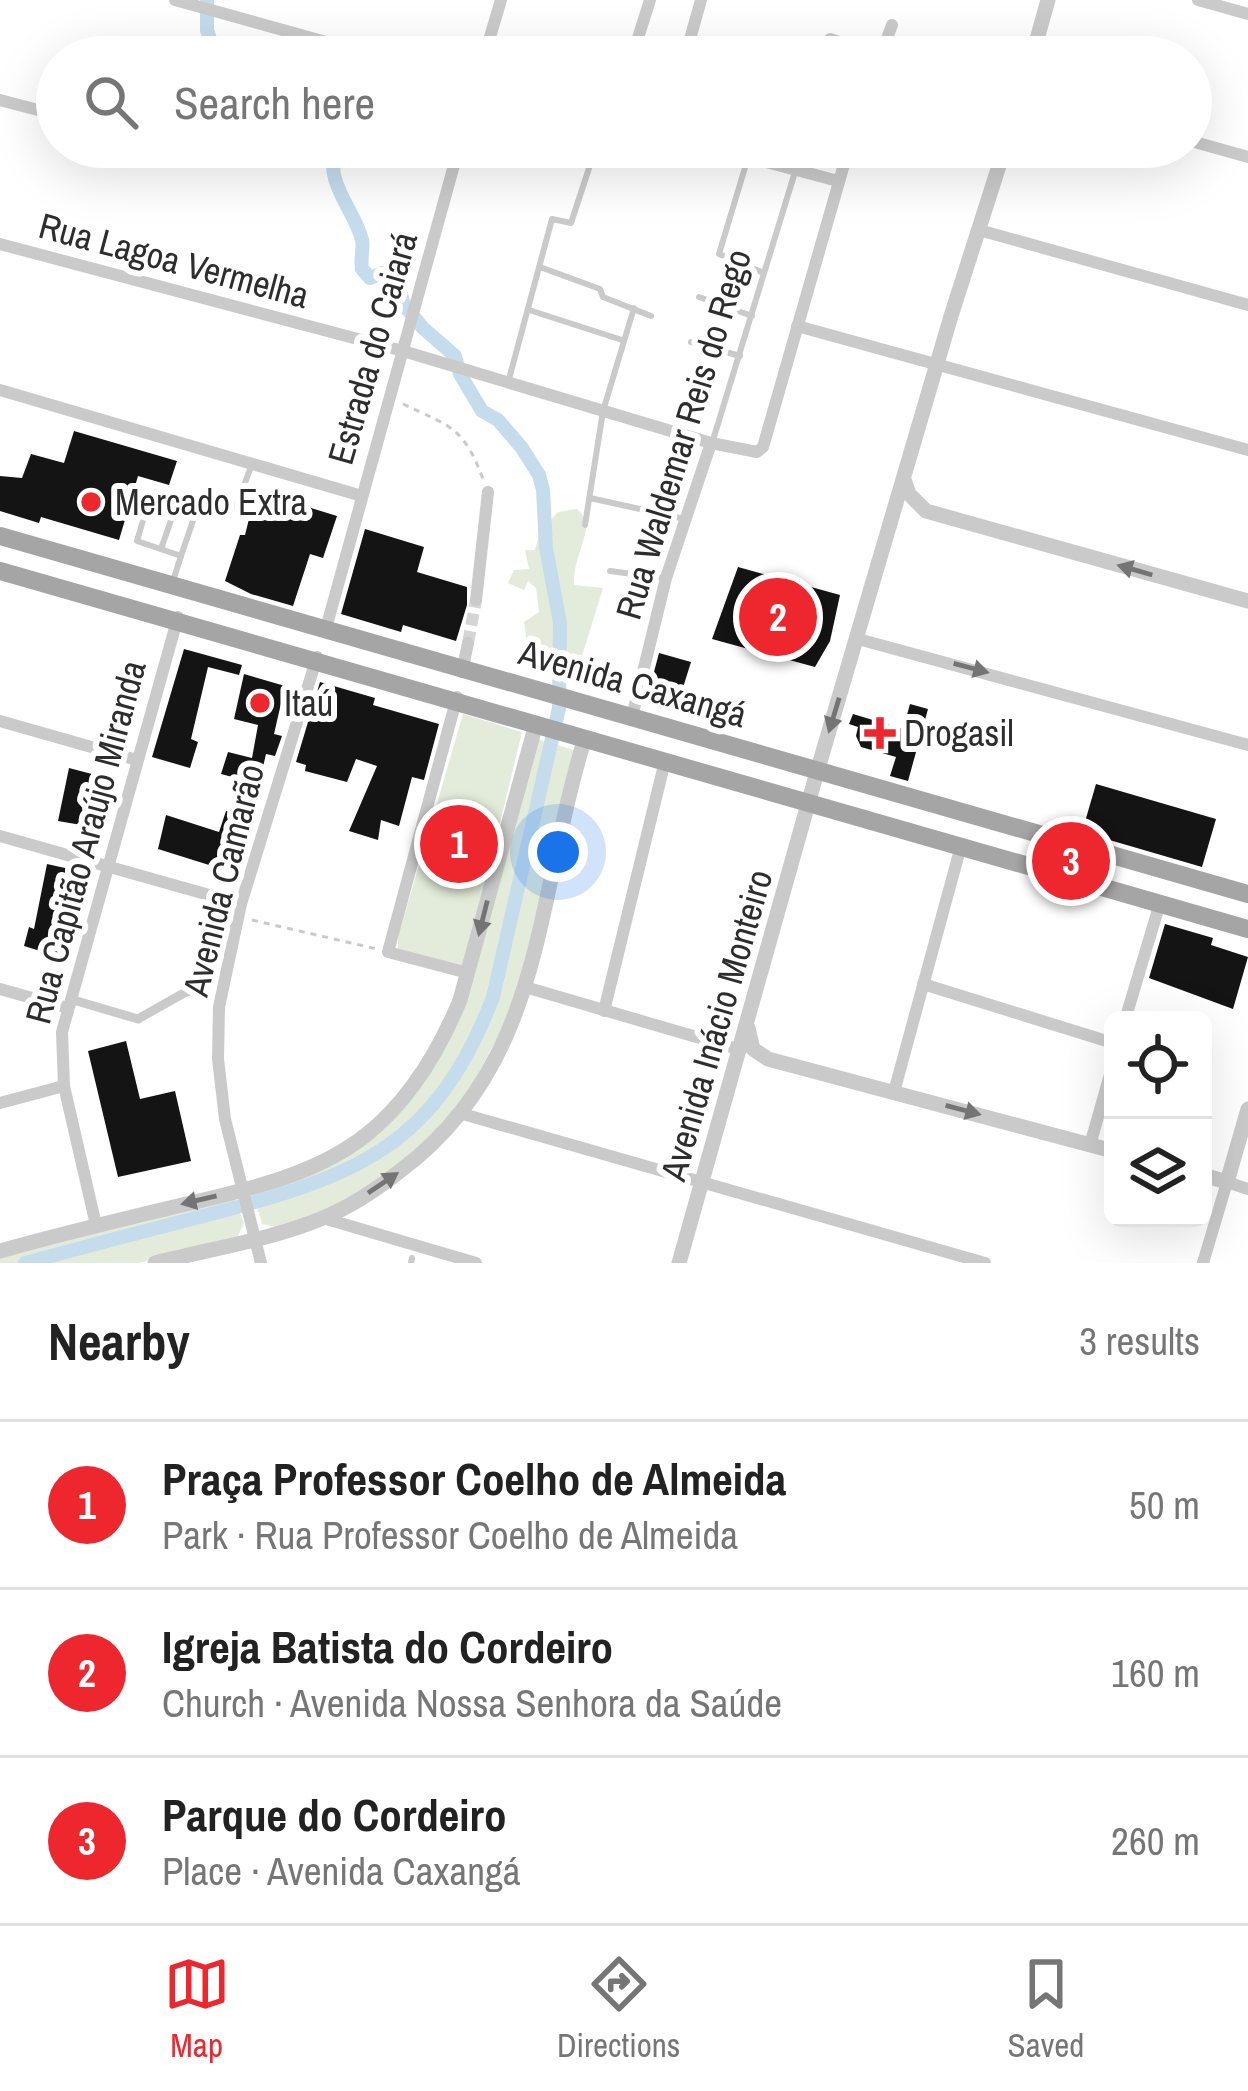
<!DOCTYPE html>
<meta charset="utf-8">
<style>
body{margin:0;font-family:"Archivo Narrow",sans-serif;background:#f2f2f2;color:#222}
.controls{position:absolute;right:36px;bottom:36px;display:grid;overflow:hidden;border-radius:18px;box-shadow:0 12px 48px #0002}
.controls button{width:108px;height:108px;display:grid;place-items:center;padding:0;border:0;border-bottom:3px solid #e0e0e0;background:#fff;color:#222;font:60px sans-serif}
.you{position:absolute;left:558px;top:852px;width:42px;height:42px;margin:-30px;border:9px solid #fff;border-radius:50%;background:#1a73e8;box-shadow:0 0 0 18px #1a73e833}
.badge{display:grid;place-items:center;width:78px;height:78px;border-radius:50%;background:#ee262e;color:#fff;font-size:39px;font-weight:700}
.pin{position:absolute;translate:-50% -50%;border:6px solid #fff;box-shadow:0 3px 12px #0006}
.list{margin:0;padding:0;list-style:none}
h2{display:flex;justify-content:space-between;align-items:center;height:156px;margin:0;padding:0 48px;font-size:51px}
h2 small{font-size:39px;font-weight:400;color:#767676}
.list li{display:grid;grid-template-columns:78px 1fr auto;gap:36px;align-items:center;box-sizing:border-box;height:168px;padding:0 48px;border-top:3px solid #e0e0e0}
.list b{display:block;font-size:45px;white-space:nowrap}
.list p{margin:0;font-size:39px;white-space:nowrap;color:#767676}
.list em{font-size:39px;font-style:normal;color:#767676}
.icon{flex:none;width:66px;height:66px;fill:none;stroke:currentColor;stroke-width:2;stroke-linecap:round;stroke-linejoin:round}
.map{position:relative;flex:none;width:1248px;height:1263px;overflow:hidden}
.search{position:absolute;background:#fff;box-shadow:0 12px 48px #0002;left:36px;right:36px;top:36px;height:132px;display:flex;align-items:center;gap:30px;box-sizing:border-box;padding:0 42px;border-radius:66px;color:#767676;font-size:45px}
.sheet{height:660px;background:#fff}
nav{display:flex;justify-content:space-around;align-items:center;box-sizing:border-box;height:168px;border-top:3px solid #e0e0e0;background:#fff;font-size:33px;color:#767676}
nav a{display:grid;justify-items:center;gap:6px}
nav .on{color:#ee262e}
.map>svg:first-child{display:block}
</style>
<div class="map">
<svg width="1248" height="1263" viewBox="0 0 1248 1263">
<rect width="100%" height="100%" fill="#fff"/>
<g fill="#e3ecda">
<path d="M577,509L587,520C586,543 573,561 574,585L603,588L574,682L530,666L524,622L539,612L536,588L528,581L524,590L508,583L514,570L529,569L525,550H535L540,532L558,512Z"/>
<path d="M463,714L522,732L465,967L398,949V937Z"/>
<path d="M534,738L577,751L517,1000L464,1101L406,1163L348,1201L281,1228L262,1224L253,1193L356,1145L447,1038Z"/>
<path d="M234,1198L244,1223L237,1238L138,1263H0V1253Z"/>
</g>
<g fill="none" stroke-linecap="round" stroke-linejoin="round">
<g stroke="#c5dced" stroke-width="14">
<path d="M207,0V30L216,57"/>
<path d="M25,1263C87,1246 149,1230 211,1214C356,1176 436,1147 493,997L559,708L560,623L546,548L543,490L539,475L522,448L498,420L482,411L460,374L455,356L423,328L404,305L400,291L382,273L370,278L362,269C360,259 364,247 362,240C355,210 323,182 336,147"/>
</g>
</g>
<g fill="#141414">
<path d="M74,431L177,461L169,485L138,476L119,540L41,517L39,523L0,511V476L22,478L31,454L64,463Z"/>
<path d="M256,491L337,516L323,558L310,554L293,606L251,594L225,581L240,535H245Z"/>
<path d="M365,529L424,547L417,572L467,587V605L456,641L403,625L401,632L341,614Z"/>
<path d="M738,567L840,595L830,641L815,667L712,639Z"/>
<path d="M184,649L242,665L239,675L208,667L191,739L198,742L190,768L152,757Z"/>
<path d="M659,653L691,662L676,710L646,702Z"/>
<path d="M244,674L285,686L274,734L282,736L275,756L266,754L259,784L221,774L228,752L252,758L258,725L234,719Z"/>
<path d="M320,682L375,698L373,705L439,724L424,780L412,777L399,826L381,820L378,840L349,831L377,766L356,759L347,782L305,771L306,765L296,762Z"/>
<path d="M910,704L928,709L908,781L890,776L896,757L861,747L856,736L858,727L849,724L853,714L903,729Z"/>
<path d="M69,768L111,779L99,828L58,821Z"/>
<path d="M1096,784L1216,819L1202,867L1082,832Z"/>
<path d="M234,802L255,807L257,815L253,831L236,825L225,870L158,849L166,815L219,832L226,811L231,812Z"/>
<path d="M47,864L92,874L84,905L78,904L66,939L70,940L66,959L24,946L29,927L34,929Z"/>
<path d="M1165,924L1213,938L1211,945L1248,957L1233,1009L1149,978Z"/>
<path d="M126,1041L140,1099L175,1091L191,1161L118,1177L88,1051Z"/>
</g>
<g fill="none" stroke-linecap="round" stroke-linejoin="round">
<path stroke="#d5d5d5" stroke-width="12" stroke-dasharray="12 6" stroke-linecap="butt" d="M468,643L476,600"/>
<g stroke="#cacaca" stroke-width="3" stroke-dasharray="6 6" stroke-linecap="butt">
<path d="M403,404C451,427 463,426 483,479"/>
<path d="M252,920L377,949"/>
</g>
<g stroke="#cacaca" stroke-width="6">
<path d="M747,161L719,254L764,273"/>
<path d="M540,267L600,289L603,297L651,316"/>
<path d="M699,297L752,316"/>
<path d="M529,310L622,340"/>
<path d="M691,342L740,356"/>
<path d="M509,379L552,219L571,223L596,147"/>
<path d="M713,440L795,172"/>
<path d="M590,498L685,519"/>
<path d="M199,503L181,556L137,541L151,493L160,492L229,509L237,504L252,464"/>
<path d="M585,525L603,411L634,308"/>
<path d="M161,549L179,497"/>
<path d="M610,571L663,578"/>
<path d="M173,581L181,556"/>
<path d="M411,1263L412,1258"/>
</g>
<path stroke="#cacaca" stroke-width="9" d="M70,999L138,1019L184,993L207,986"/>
<g stroke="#cacaca" stroke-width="12">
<path d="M175,0L380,57"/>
<path d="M1198,0L1248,14"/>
<path d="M830,39L889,57"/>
<path d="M484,57L501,0"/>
<path d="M632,57L650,0"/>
<path d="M685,57L701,0"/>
<path d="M880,57L892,25"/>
<path d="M0,100L57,115"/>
<path d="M1191,141L1248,157"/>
<path d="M177,147L194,152"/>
<path d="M710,147L838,181"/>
<path d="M979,230L1248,305"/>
<path d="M0,244L403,351L711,443L757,452L763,447L849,147"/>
<path d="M797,326L1248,450"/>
<path d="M0,390L362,496"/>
<path d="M476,600L488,492"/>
<path d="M325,632L459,147"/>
<path d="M858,639L1248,745"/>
<path d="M462,672L468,643"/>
<path d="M457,697L388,952L468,973"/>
<path d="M632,717L666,578L711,443"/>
<path d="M0,721L137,760"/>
<path d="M0,836L241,904"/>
<path d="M923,984L1113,1043"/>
<path d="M525,987L741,1050"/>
<path d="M0,989L68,1008"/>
<path d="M604,1011L665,761"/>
<path d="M1125,1020L1160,903"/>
<path d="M894,1092L961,846"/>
<path d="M0,1103L64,1086"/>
<path d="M463,1114L985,1263"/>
<path d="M1090,1145L1113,1064"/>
<path d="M323,1218L476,1263"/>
<path d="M96,1225L64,1086L62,1032L178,617"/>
<path d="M261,1263L225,1119L218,1059L219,1007L241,904L317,657"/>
<path d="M1203,1263L1227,1182L1248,1189"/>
</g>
<g stroke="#cacaca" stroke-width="15">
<path d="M1032,57L1048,0"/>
<path d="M905,482L909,494L926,511L1248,601"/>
<path d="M748,1028L753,1049L768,1059L1113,1151"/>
<path d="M1203,1175L1227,1182L1248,1109"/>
<path d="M0,1251C53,1236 107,1223 161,1210C230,1193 309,1180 366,1135C410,1100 439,1051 460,1000L536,724"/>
<path d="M155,1263C210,1249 270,1240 323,1218C350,1207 377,1189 400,1171C546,1062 535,897 585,738"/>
<path d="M679,1263L817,772L951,316L1005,147"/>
</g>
<g stroke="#a5a5a5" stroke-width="18">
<path d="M0,536L1248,894"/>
<path d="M0,571L1248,929"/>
</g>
</g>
<defs><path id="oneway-solid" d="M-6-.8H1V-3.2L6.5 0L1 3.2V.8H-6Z" transform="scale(3)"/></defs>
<g fill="#747474">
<use href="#oneway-solid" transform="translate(1135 570) rotate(-164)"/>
<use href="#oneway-solid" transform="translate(971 668) rotate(15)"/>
<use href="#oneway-solid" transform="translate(834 715) rotate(107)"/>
<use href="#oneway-solid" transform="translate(483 918) rotate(104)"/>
<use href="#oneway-solid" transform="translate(963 1110) rotate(15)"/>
<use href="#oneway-solid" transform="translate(383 1183) rotate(-34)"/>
<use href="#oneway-solid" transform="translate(199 1200) rotate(167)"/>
</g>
<g fill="#ee262e" stroke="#fff" stroke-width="4.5">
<circle cx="91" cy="502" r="12"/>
<circle cx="260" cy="703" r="12"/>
<path d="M874 715h12v12h12v12h-12v12h-12v-12h-12v-12h12z"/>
</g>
<g text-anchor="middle" stroke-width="12" stroke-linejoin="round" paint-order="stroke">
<g font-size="36" fill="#2d2d2d" stroke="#fff">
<text transform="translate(174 260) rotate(15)" y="13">Rua Lagoa Vermelha</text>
<text transform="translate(372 348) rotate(-74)" y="13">Estrada do Caiará</text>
<text transform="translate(683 434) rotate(-73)" y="13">Rua Waldemar Reis do Rego</text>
<text transform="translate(633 683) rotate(16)" y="13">Avenida Caxangá</text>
<text transform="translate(85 842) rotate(-75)" y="13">Rua Capitão Araújo Miranda</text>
<text transform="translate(223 880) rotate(-76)" y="13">Avenida Camarão</text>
<text transform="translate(716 1025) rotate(-74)" y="13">Avenida Inácio Monteiro</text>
</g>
<g font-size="36" fill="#2d2d2d" stroke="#fff" text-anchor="start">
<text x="115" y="515">Mercado Extra</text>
<text x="284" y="716">Itaú</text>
<text x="904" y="746">Drogasil</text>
</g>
</g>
</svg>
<div class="controls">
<button><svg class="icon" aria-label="locate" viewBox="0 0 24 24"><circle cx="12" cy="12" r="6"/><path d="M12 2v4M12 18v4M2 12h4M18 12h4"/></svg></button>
<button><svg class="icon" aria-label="layers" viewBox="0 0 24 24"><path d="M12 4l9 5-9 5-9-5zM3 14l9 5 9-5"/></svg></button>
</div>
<div class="you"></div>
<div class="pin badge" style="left:459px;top:844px">1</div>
<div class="pin badge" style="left:778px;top:617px">2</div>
<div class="pin badge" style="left:1071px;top:861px">3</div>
<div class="search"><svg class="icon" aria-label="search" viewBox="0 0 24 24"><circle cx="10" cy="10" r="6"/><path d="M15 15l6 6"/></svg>Search here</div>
</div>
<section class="sheet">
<h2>Nearby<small>3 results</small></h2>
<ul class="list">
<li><span class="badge">1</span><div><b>Praça Professor Coelho de Almeida</b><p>Park · Rua Professor Coelho de Almeida</p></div><em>50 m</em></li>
<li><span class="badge">2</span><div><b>Igreja Batista do Cordeiro</b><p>Church · Avenida Nossa Senhora da Saúde</p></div><em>160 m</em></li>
<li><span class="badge">3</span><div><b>Parque do Cordeiro</b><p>Place · Avenida Caxangá</p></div><em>260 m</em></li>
</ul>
</section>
<nav>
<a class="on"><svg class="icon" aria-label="map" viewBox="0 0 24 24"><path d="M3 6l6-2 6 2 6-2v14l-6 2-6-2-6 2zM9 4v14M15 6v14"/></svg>Map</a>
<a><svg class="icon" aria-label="directions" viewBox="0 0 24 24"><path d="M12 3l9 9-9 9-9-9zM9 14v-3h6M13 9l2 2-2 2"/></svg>Directions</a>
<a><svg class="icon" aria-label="saved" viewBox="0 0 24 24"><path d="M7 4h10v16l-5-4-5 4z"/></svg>Saved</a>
</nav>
